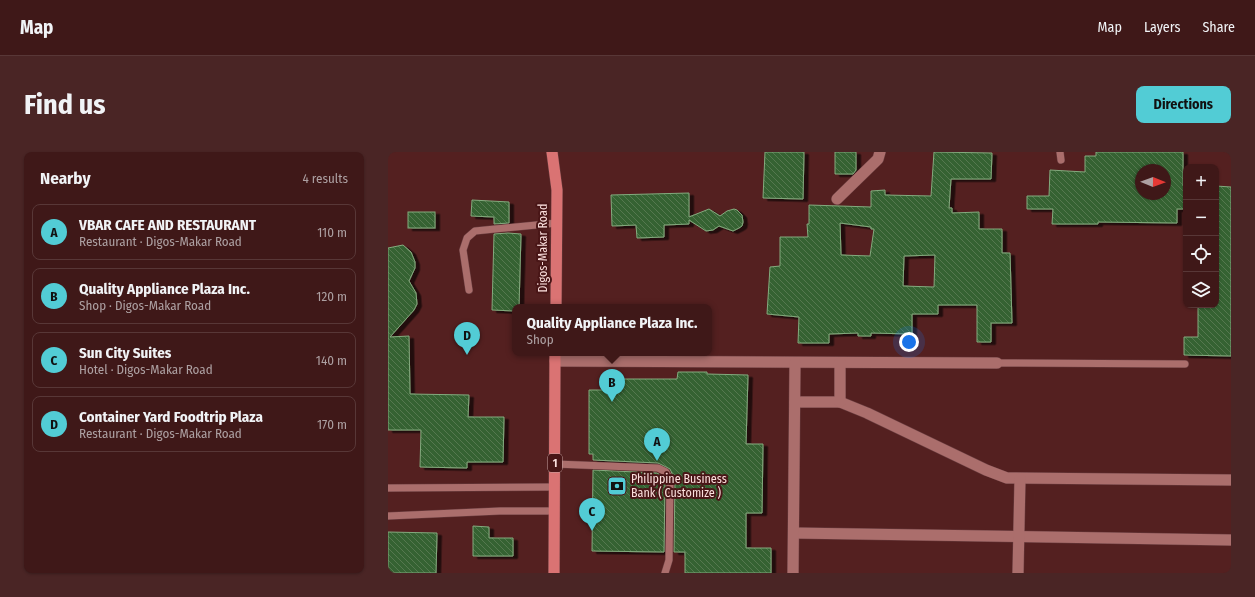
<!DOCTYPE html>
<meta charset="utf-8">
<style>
body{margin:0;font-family:"Fira Sans Condensed",sans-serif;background:#4a2525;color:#f1f3f6}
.controls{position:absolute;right:12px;top:12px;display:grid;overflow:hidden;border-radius:8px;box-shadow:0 1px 3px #0004}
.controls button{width:36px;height:36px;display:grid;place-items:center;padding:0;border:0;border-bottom:1px solid #583737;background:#3f1818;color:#f1f3f6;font:20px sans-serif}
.compass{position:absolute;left:747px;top:12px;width:36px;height:36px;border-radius:50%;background:#3f1818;box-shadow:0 1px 3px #0004;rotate:91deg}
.you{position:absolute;left:521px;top:190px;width:14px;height:14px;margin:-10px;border:3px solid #fff;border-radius:50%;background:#1a73e8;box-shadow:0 0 0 6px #1a73e833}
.badge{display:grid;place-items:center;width:26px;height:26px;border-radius:50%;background:#52ccd5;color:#111;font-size:13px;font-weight:700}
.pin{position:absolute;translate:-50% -33px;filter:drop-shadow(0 1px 2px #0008)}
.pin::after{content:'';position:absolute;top:21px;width:14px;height:12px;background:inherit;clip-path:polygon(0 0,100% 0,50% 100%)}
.popup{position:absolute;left:124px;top:152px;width:200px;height:52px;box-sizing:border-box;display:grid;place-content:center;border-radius:8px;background:#3f1818;filter:drop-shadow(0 1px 3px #0005);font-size:13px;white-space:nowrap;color:#ada0a2}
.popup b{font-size:15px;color:#f1f3f6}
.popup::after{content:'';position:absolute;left:50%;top:100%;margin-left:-8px;border:8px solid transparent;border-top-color:#3f1818}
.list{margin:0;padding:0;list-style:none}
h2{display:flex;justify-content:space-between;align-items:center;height:52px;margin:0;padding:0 16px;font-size:17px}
h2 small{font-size:13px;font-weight:400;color:#ada0a2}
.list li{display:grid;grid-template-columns:26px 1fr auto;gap:12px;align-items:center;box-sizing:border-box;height:56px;margin:0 8px 8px;padding:0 8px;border:1px solid #583737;border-radius:8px}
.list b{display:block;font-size:15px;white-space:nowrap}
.list p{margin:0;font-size:13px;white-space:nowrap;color:#ada0a2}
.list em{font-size:13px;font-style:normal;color:#ada0a2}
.icon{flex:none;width:22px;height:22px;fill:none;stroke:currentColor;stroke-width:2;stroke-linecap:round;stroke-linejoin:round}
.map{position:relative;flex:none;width:843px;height:421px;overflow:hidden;border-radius:8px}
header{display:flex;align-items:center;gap:24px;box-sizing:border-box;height:56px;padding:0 20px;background:#3f1818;border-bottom:1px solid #583737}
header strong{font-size:19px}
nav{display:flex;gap:22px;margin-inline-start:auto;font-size:14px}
.intro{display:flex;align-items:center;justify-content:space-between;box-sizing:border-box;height:96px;padding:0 24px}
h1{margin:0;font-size:28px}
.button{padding:10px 18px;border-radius:8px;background:#52ccd5;color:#111;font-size:14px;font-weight:700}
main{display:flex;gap:24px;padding:0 24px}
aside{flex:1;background:#3f1818;border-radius:8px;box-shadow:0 1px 3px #0004}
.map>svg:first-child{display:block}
</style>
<header>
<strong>Map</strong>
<nav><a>Map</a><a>Layers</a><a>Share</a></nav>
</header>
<div class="intro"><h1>Find us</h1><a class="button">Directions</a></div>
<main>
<aside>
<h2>Nearby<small>4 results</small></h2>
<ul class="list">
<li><span class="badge">A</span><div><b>VBAR CAFE AND RESTAURANT</b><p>Restaurant · Digos-Makar Road</p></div><em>110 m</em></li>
<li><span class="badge">B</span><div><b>Quality Appliance Plaza Inc.</b><p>Shop · Digos-Makar Road</p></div><em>120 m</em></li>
<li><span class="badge">C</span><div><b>Sun City Suites</b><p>Hotel · Digos-Makar Road</p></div><em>140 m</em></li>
<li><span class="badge">D</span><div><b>Container Yard Foodtrip Plaza</b><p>Restaurant · Digos-Makar Road</p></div><em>170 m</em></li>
</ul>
</aside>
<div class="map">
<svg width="843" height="421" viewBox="0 0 843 421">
<defs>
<pattern id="building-back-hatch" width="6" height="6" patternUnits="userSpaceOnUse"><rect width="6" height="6" fill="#366232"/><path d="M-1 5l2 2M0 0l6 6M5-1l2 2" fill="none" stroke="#54784f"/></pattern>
<filter id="shadow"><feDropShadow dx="4.5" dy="2.5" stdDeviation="0" flood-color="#0009"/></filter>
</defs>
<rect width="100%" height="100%" fill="#542020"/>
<g fill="url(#building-back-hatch)" stroke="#83ab7e" fill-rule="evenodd" filter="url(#shadow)">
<path d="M377,0H416L415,47L375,46Z"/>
<path d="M447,0H468V18L465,22H447Z"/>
<path d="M546,0L604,1L603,27H563L561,56H564V61L591,60V77H614V101H622L624,171H603V190H589V153H550V162H524V182L483,181V184H470V181L441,182V191H410L411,165L379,162L382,115L392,114V85H420L419,72H421V53L483,55V39L497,38V43L543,44ZM452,71L483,75V77H486L482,104L453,103ZM547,103L546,135L515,134L516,104Z"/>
<path d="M708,0H795V34H798V57H789V71L710,70V72H664L665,57H639V44H661L662,18L697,20V4H708ZM753,18H777V42H753Z"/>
<path d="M828,34L843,35V204L796,203V185H810V153H828Z"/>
<path d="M301,41V65L321,57L332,64L339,59L346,57L349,58L354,63L355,70L354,74L351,76L345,79L331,74L325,78L318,79L301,68V72L276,73V85L249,86L248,73L224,74L223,43Z"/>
<path d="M84,48L121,50V71L106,72V65L83,64Z"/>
<rect x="20" y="60" width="27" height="16"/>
<path d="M120,81L133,82L131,155H127V159L104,158L106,82Z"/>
<path d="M15,93L23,100L27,110V116L21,129L28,141L29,152L26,158L2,185L21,184L22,242L81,243L80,265H116L115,310H79V316L32,315L33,278H0V96Z"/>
<path d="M290,220H319V222L360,223L358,292H375L374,361H358V396H383V421H297V400H286L287,328L282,317L270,311L205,308V302H201V238H231L232,227H289Z"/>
<path d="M205,318L269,321L274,324L277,329L276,400L204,399Z"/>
<path d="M85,374L101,375V386H125V404H85Z"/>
<path d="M0,380L49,381L48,421H0Z"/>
</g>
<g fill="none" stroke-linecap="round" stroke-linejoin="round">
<g stroke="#6a3e40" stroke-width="8">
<g id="service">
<path d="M672,0L673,8"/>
<path d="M81,138L75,98L79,86L87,79L169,71"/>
<path d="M609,211L797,212"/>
<path d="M167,312L270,316L278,320L282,328L281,408L277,421"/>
<path d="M0,336L167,335"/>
<path d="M0,364L112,359H166"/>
</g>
</g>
<g stroke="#6a3e40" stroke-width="12">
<g id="minor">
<path d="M449,47L490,7L492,0"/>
<path d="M167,209L609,211"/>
<path d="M407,250H452L479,261L598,318L619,326L843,328"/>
<path d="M452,250V211"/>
<path d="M406,381L843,388"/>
<path d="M405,421L407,211"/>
<path d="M630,421L632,327"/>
</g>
</g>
<g stroke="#6a3e40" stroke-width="12">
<g id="primary">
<path d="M164,0L169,38L168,155"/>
<path d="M166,421L167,201"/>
</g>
</g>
<use href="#service" stroke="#ab6e6c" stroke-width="7"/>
<use href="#minor" stroke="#ab6e6c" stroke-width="11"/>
<use href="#primary" stroke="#da7373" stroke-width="11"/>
</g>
<defs>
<g id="bank-square" transform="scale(1)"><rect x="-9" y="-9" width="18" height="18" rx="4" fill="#52ccd5" stroke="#491617"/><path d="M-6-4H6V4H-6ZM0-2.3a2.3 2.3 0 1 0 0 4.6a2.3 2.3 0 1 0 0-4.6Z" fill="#111"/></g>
</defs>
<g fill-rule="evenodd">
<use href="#bank-square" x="229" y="334"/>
</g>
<g text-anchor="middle" stroke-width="4" stroke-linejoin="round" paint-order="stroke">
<rect fill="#491617" stroke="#c6a3a2" stroke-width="1" x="160" y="302" width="14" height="18" rx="3"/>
<g font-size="11" font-weight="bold" fill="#fce0de">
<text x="167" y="315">1</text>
</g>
<g font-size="12" fill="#fce0de" stroke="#491617">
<text transform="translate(155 96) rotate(-90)" y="4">Digos-Makar Road</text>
</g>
<g font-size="12" fill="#fce0de" stroke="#491617" text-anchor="start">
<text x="243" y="331">Philippine Business<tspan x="243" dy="14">Bank ( Customize )</tspan></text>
</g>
</g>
</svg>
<div class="controls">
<button>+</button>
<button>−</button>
<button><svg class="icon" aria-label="locate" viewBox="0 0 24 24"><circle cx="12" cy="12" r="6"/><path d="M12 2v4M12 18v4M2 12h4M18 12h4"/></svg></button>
<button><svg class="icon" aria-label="layers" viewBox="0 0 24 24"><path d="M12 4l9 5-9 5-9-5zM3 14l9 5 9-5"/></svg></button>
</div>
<svg class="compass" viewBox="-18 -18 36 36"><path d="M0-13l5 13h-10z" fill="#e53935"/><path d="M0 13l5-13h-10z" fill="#ada0a2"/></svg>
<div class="you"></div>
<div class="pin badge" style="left:269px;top:309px">A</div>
<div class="pin badge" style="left:224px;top:250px">B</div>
<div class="popup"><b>Quality Appliance Plaza Inc.</b>Shop</div>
<div class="pin badge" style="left:204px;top:379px">C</div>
<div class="pin badge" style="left:79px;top:203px">D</div>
</div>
</main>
